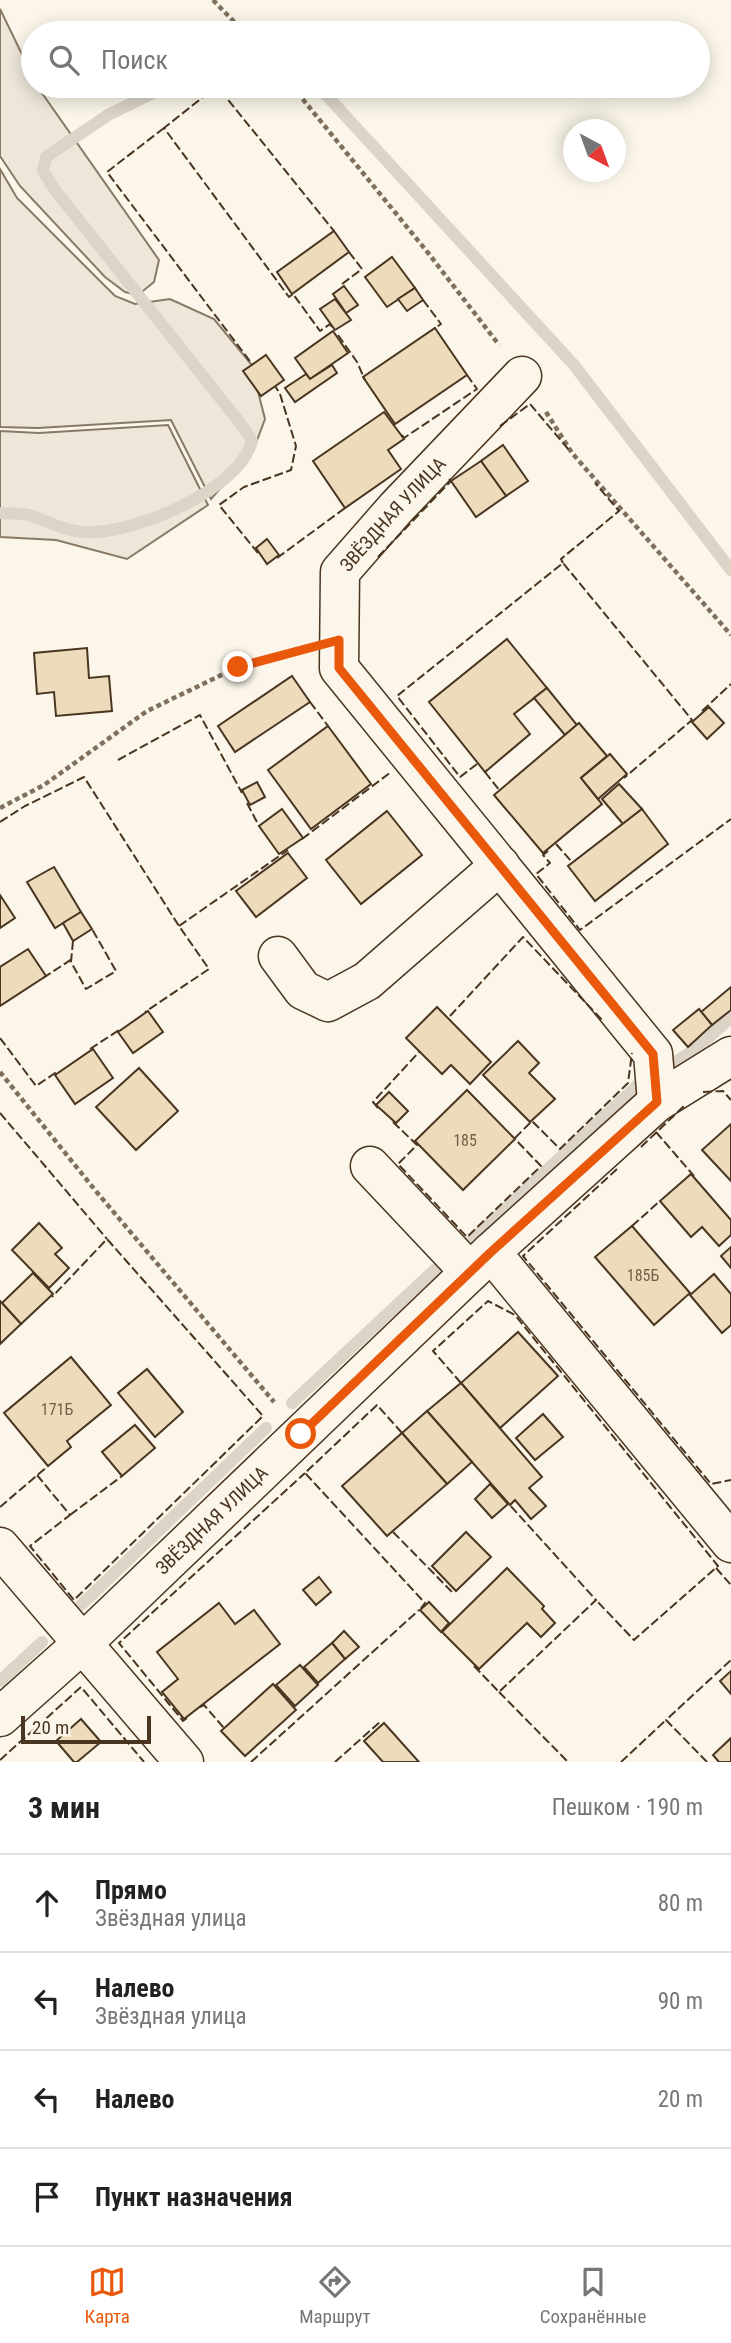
<!DOCTYPE html>
<html lang="ru">
<meta charset="utf-8">
<style>
body{margin:0;font-family:"Roboto Condensed",sans-serif;background:#f6f6f6;color:#222}
.compass{position:absolute;left:563px;top:119px;width:63px;height:63px;border-radius:50%;background:#fff;box-shadow:0 4px 18px #0003;rotate:139deg}
.scale{position:absolute;left:21px;bottom:18px;width:130px;box-sizing:border-box;padding-left:7px;border:4px solid #4a3520;border-top:0;font-size:19px;line-height:24px;white-space:nowrap;color:#4a3520;-webkit-text-stroke:5px #fbf6e9;paint-order:stroke}
.stop{position:absolute;width:21px;height:21px;margin:-16px;border:5px solid #ea580c;border-radius:50%;background:#fff}
.stop.end{background:#ea580c;border-color:#fff;box-shadow:0 2px 7px #0008}
.list{margin:0;padding:0;list-style:none}
h2{display:flex;justify-content:space-between;align-items:center;height:91px;margin:0;padding:0 28px;font-size:30px}
h2 small{font-size:23px;font-weight:400;color:#767676}
.list li{display:grid;grid-template-columns:46px 1fr auto;gap:21px;align-items:center;box-sizing:border-box;height:98px;padding:0 28px;border-top:2px solid #e0e0e0}
.list b{display:block;font-size:26px;white-space:nowrap}
.list p{margin:0;font-size:23px;white-space:nowrap;color:#767676}
.list em{font-size:23px;font-style:normal;color:#767676}
.icon{flex:none;width:38px;height:38px;fill:none;stroke:currentColor;stroke-width:2;stroke-linecap:round;stroke-linejoin:round}
.map{position:relative;flex:none;width:731px;height:1762px;overflow:hidden}
.search{position:absolute;background:#fff;box-shadow:0 4px 18px #0003;left:21px;right:21px;top:21px;height:77px;display:flex;align-items:center;gap:18px;box-sizing:border-box;padding:0 24px;border-radius:38px;color:#767676;font-size:26px}
.sheet{height:483px;background:#fff}
nav{display:flex;justify-content:space-around;align-items:center;box-sizing:border-box;height:98px;border-top:2px solid #e0e0e0;background:#fff;font-size:19px;color:#767676}
nav a{display:grid;justify-items:center;gap:4px}
nav .on{color:#ea580c}
.map>svg:first-child{display:block}
</style>
<div class="map">
<svg width="731" height="1762" viewBox="0 0 731 1762">
<rect width="100%" height="100%" fill="#fbf6e9"/>
<g fill="#ede6d9" stroke="#887966" stroke-width="2">
<path d="M0,9L33,77V86H37L159,260L154,282L138,295L125,292L105,277L20,186L0,156Z"/>
<path d="M0,169L17,198L115,296L135,304L170,299L214,319L251,364L265,419L253,451L211,499L171,420L38,428L0,427Z"/>
<path d="M168,425L208,505L127,559L56,540L0,537V431L39,433Z"/>
</g>
<g fill="none" stroke-linecap="round" stroke-linejoin="round">
<g stroke="#dcd4c6" stroke-width="12">
<path d="M318,86L574,365L731,570"/>
<path d="M0,513C10,514 23,513 32,516C50,522 65,531 84,532C132,535 239,491 252,441L244,428L55,190L43,171L46,157L108,115L167,86"/>
<path d="M677,1061L694,1050L731,1018"/>
<path d="M469,1243L639,1084"/>
<path d="M292,1403L442,1263"/>
<path d="M81,1605L266,1428"/>
<path d="M0,1681L42,1642"/>
</g>
</g>
<g fill="#ecdcbc" stroke="#4a3520" stroke-width="2">
<path d="M334,231L349,252L292,294L277,272Z"/>
<path d="M392,257L415,288L387,307L365,277Z"/>
<path d="M344,286L358,305L346,313L333,294Z"/>
<path d="M415,288L423,300L407,311L398,299Z"/>
<path d="M335,299L351,320L335,330L320,309Z"/>
<path d="M435,328L467,375L395,424L363,377Z"/>
<path d="M333,331L348,353L310,379L295,358Z"/>
<path d="M266,355L284,380L261,396L243,371Z"/>
<path d="M332,365L337,373L295,402L285,388L306,374L310,379Z"/>
<path d="M384,412L404,439L388,450L401,469L345,508L313,461Z"/>
<path d="M503,445L528,481L506,496L481,461Z"/>
<path d="M481,461L506,496L476,517L451,481Z"/>
<path d="M267,539L279,555L267,564L256,548Z"/>
<path d="M507,639L547,688L514,714L530,734L485,772L429,702Z"/>
<path d="M87,648L89,678L109,676L112,711L56,716L54,692L37,694L34,653Z"/>
<path d="M292,676L310,702L235,752L218,726Z"/>
<path d="M547,688L577,725L565,735L534,698Z"/>
<path d="M709,707L724,723L707,739L692,722Z"/>
<path d="M579,723L607,756L581,778L602,804L543,853L494,795Z"/>
<path d="M328,726L371,784L311,829L268,770Z"/>
<path d="M610,754L627,774L598,799L581,778Z"/>
<path d="M257,782L265,797L250,805L242,790Z"/>
<path d="M619,784L642,809L623,824L602,799Z"/>
<path d="M282,809L303,838L279,854L259,826Z"/>
<path d="M642,809L668,844L595,901L568,866Z"/>
<path d="M387,811L422,855L361,904L326,860Z"/>
<path d="M288,853L307,878L256,917L236,891Z"/>
<path d="M54,867L81,912L55,928L27,882Z"/>
<path d="M0,895L15,918L0,928Z"/>
<path d="M81,912L92,929L73,941L63,923Z"/>
<path d="M28,949L46,976L0,1006V967Z"/>
<path d="M731,987V1010L712,1025L701,1012Z"/>
<path d="M437,1007L491,1062L470,1084L451,1065L442,1074L406,1038Z"/>
<path d="M699,1009L712,1025L688,1047L673,1030Z"/>
<path d="M148,1011L163,1032L133,1053L118,1032Z"/>
<path d="M518,1041L539,1063L529,1073L555,1099L530,1122L483,1075Z"/>
<path d="M93,1049L113,1078L75,1104L55,1075Z"/>
<path d="M139,1068L178,1111L136,1150L96,1107Z"/>
<path d="M467,1090L515,1139L463,1190L415,1141Z"/>
<path d="M389,1092L408,1111L396,1123L376,1105Z"/>
<path d="M731,1124V1181L702,1150Z"/>
<path d="M691,1174L731,1220V1235L719,1246L702,1227L691,1237L660,1201Z"/>
<path d="M39,1223L62,1248L55,1254L69,1268L49,1288L12,1250Z"/>
<path d="M632,1226L690,1293L654,1325L595,1257Z"/>
<path d="M731,1247V1268L721,1256Z"/>
<path d="M33,1273L53,1294L21,1324L2,1303Z"/>
<path d="M714,1274L731,1294V1325L722,1333L690,1295Z"/>
<path d="M0,1301L21,1324L0,1344Z"/>
<path d="M518,1332L558,1376L500,1428L461,1383Z"/>
<path d="M71,1357L111,1405L67,1441L71,1447L48,1466L4,1413Z"/>
<path d="M147,1369L183,1412L155,1437L118,1393Z"/>
<path d="M461,1383L542,1477L529,1488L546,1506L531,1519L515,1500L510,1505L427,1411Z"/>
<path d="M427,1411L472,1462L447,1484L402,1433Z"/>
<path d="M543,1414L563,1437L535,1460L516,1438Z"/>
<path d="M135,1425L155,1448L122,1476L102,1452Z"/>
<path d="M402,1433L447,1484L387,1536L342,1486Z"/>
<path d="M490,1484L508,1504L492,1518L475,1499Z"/>
<path d="M466,1532L491,1557L456,1591L432,1566Z"/>
<path d="M507,1568L544,1606L542,1609L555,1623L541,1637L527,1623L479,1669L442,1632Z"/>
<path d="M319,1577L331,1592L316,1605L303,1590Z"/>
<path d="M429,1602L449,1623L441,1632L420,1610Z"/>
<path d="M219,1603L235,1624L254,1610L280,1644L184,1719L162,1692L178,1679L157,1652Z"/>
<path d="M344,1631L359,1647L345,1659L332,1643Z"/>
<path d="M332,1643L345,1659L318,1683L304,1667Z"/>
<path d="M300,1665L318,1685L295,1706L276,1685Z"/>
<path d="M731,1671V1694L720,1681Z"/>
<path d="M273,1684L296,1710L245,1756L221,1731Z"/>
<path d="M81,1719L101,1742L77,1762H74L56,1741Z"/>
<path d="M384,1723L419,1762H383L364,1741Z"/>
<path d="M731,1738V1762H719L713,1755Z"/>
</g>
<g fill="none" stroke-linecap="round" stroke-linejoin="round">
<g stroke="#4a3520" stroke-width="41">
<g id="minor">
<path d="M278,956L303,990L328,1002L367,981L500,865"/>
<path d="M657,1102L731,1056"/>
<path d="M370,1166L470,1272"/>
<path d="M491,1252L731,1543"/>
<path d="M0,1547L184,1762"/>
<path id="s1" d="M0,1717L83,1643L491,1252L657,1102L653,1054L339,668L340,572L396,508L522,376"/>
</g>
</g>
<g stroke="#7f6f5c" stroke-width="4.5" stroke-dasharray="5 3.5" stroke-linecap="butt">
<path d="M213,0L245,33"/>
<path d="M292,86L429,254L499,345"/>
<path d="M546,412L572,453L731,635"/>
<path d="M0,808L44,785L147,711L238,667L297,651"/>
<path d="M0,1072L95,1190L274,1402"/>
</g>
<use href="#minor" stroke="#fbf6e9" stroke-width="38"/>
<g stroke="#4a3520" stroke-width="2" stroke-dasharray="9 3.5" stroke-linecap="butt">
<path d="M164,128L107,172L252,364"/>
<path d="M342,284L362,269L349,252"/>
<path d="M423,300L441,324L435,328"/>
<path d="M332,327L330,324L320,331L293,294L289,297L164,128L217,86L334,231"/>
<path d="M338,335L357,362L365,380"/>
<path d="M500,426L530,404L569,450"/>
<path d="M402,435L404,438L477,389L467,375"/>
<path d="M258,553L219,505L244,487L291,470L296,446L280,394L275,386"/>
<path d="M378,557L451,481L449,479"/>
<path d="M277,558L345,508"/>
<path d="M563,563L561,559L619,511L595,483"/>
<path d="M310,702L328,726"/>
<path d="M702,711L731,684"/>
<path d="M118,760L200,715L242,793"/>
<path d="M477,764L460,777L397,696L563,563L692,720L624,778"/>
<path d="M485,772L500,791"/>
<path d="M247,803L259,826"/>
<path d="M0,822L25,806L84,777L179,926L209,969L145,1012"/>
<path d="M302,839L391,772"/>
<path d="M556,844L572,862"/>
<path d="M548,851L543,855L550,863L536,874L580,930L731,819"/>
<path d="M179,926L288,850"/>
<path d="M73,941L71,962L86,989L116,971L92,929"/>
<path d="M43,978L72,959"/>
<path d="M450,1016L523,937L604,1022"/>
<path d="M0,1038L36,1086L58,1071"/>
<path d="M90,1049L119,1030"/>
<path d="M703,1092L723,1091L731,1100"/>
<path d="M378,1108L373,1102L420,1051"/>
<path d="M0,1113L107,1239"/>
<path d="M393,1122L417,1145L398,1164L467,1237L541,1166L515,1139"/>
<path d="M656,1132L694,1176"/>
<path d="M515,1138L532,1121L560,1149L628,1083L632,1053"/>
<path d="M641,1147L684,1106"/>
<path d="M617,1169L523,1256L711,1484L731,1480"/>
<path d="M632,1226L660,1201"/>
<path d="M461,1383L433,1351L488,1301L515,1315L718,1566L634,1640L596,1600"/>
<path d="M402,1433L377,1405L305,1473L425,1603L421,1608"/>
<path d="M37,1475L70,1515L30,1546L74,1600L263,1416L107,1239L52,1297"/>
<path d="M0,1507L48,1466"/>
<path d="M70,1515L122,1476"/>
<path d="M393,1532L453,1593"/>
<path d="M716,1568L731,1585"/>
<path d="M474,1666L499,1692L596,1600L508,1503"/>
<path d="M499,1692L568,1762"/>
<path d="M200,1707L204,1705L224,1728"/>
<path d="M187,1718L183,1721L119,1643L305,1473"/>
<path d="M0,1760L81,1687L144,1762"/>
<path d="M251,1762L419,1610"/>
<path d="M335,1762L381,1721"/>
<path d="M621,1762L666,1720"/>
<path d="M707,1762L666,1720L731,1660"/>
</g>
</g>
<g fill="none" stroke-linecap="round" stroke-linejoin="round">
<path stroke="#ea580c" stroke-width="9" d="M238,667L339,640V668L653,1054L657,1102L491,1252L301,1434"/>
</g>
<g text-anchor="middle" stroke-width="5" stroke-linejoin="round" paint-order="stroke">
<g font-size="16" fill="#725f47">
<text x="465" y="1146">185</text>
<text x="643" y="1281">185Б</text>
<text x="57" y="1415">171Б</text>
</g>
<g font-size="19" fill="#4a3520" stroke="#fbf6e9">
<text dy="7" stroke="none"><textPath href="#s1" startOffset="1620">ЗВЁЗДНАЯ УЛИЦА</textPath></text>
<text dy="7" stroke="none"><textPath href="#s1" startOffset="289">ЗВЁЗДНАЯ УЛИЦА</textPath></text>
</g>
</g>
</svg>
<svg class="compass" viewBox="-18 -18 36 36"><path d="M0-13l5 13h-10z" fill="#e53935"/><path d="M0 13l5-13h-10z" fill="#767676"/></svg>
<div class="scale">20 m</div>
<div class="stop" style="left:301px;top:1434px"></div>
<div class="stop end" style="left:238px;top:667px"></div>
<div class="search"><svg class="icon" aria-label="search" viewBox="0 0 24 24"><circle cx="10" cy="10" r="6"/><path d="M15 15l6 6"/></svg>Поиск</div>
</div>
<section class="sheet">
<h2>3 мин<small>Пешком · 190 m</small></h2>
<ul class="list">
<li><svg class="icon" aria-label="ahead" viewBox="0 0 24 24"><path d="M12 20V5M6 11l6-6 6 6"/></svg><div><b>Прямо</b><p>Звёздная улица</p></div><em>80 m</em></li>
<li><svg class="icon" aria-label="left" viewBox="0 0 24 24"><path d="M17 20v-9H6M10 6l-5 5 5 5"/></svg><div><b>Налево</b><p>Звёздная улица</p></div><em>90 m</em></li>
<li><svg class="icon" aria-label="left" viewBox="0 0 24 24"><path d="M17 20v-9H6M10 6l-5 5 5 5"/></svg><div><b>Налево</b></div><em>20 m</em></li>
<li><svg class="icon" aria-label="arrive" viewBox="0 0 24 24"><path d="M6 21V4h12l-3 4 3 4H6"/></svg><div><b>Пункт назначения</b></div></li>
</ul>
</section>
<nav>
<a class="on"><svg class="icon" aria-label="map" viewBox="0 0 24 24"><path d="M3 6l6-2 6 2 6-2v14l-6 2-6-2-6 2zM9 4v14M15 6v14"/></svg>Карта</a>
<a><svg class="icon" aria-label="directions" viewBox="0 0 24 24"><path d="M12 3l9 9-9 9-9-9zM9 14v-3h6M13 9l2 2-2 2"/></svg>Маршрут</a>
<a><svg class="icon" aria-label="saved" viewBox="0 0 24 24"><path d="M7 4h10v16l-5-4-5 4z"/></svg>Сохранённые</a>
</nav>
